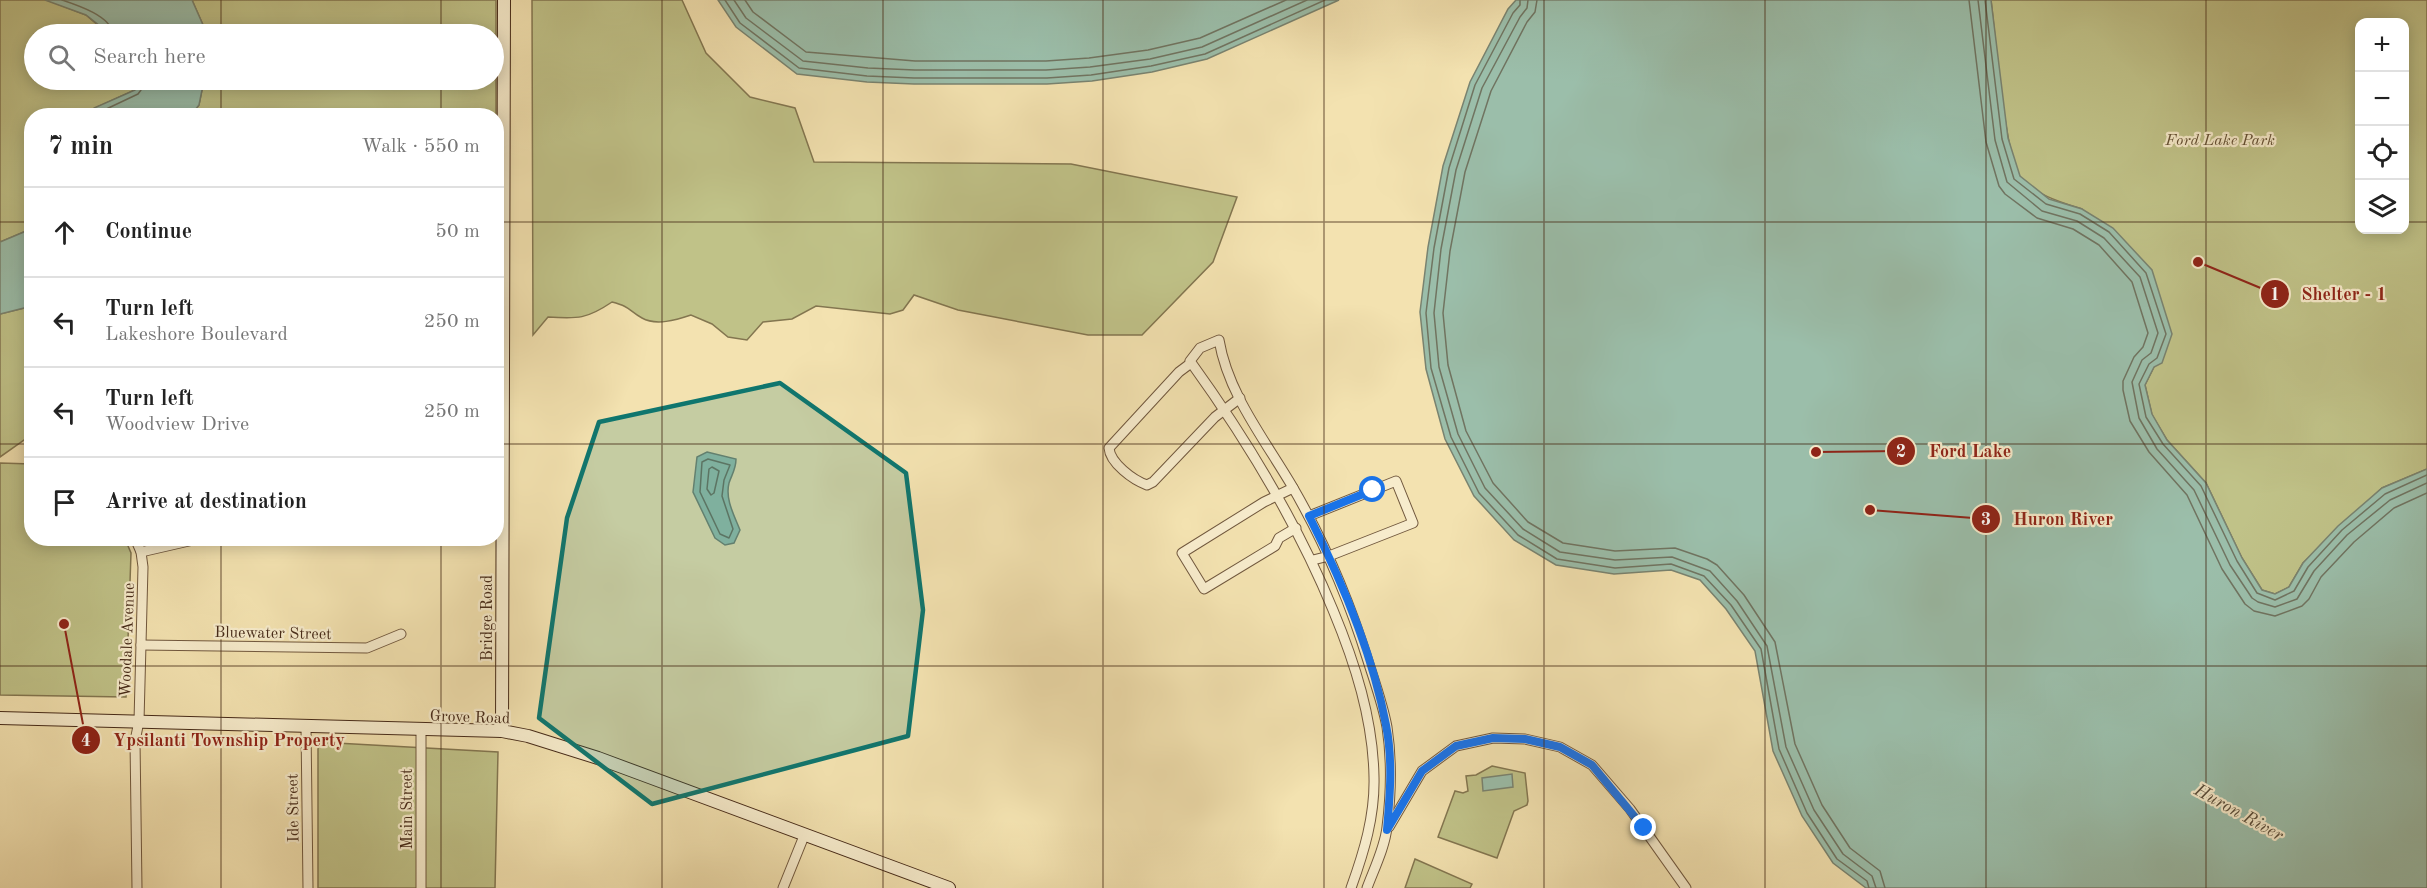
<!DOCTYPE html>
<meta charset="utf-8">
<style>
body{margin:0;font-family:"Old Standard TT",serif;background:#f2f2f2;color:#222}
.controls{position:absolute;right:18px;top:18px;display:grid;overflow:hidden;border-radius:12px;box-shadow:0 3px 15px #0003}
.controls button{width:54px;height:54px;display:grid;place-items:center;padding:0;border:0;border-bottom:2px solid #e0e0e0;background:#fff;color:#222;font:30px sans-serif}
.stop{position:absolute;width:18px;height:18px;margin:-14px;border:4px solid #1a73e8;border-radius:50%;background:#fff}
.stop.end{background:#1a73e8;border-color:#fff;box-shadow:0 2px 6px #0008}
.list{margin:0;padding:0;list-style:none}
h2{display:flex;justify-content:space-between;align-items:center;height:78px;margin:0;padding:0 24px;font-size:26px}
h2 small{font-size:20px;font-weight:400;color:#767676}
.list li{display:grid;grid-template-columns:39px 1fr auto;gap:18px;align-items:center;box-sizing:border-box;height:90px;padding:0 24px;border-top:2px solid #e0e0e0}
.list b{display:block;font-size:22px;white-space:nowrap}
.list p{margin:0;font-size:20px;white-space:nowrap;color:#767676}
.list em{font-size:20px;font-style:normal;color:#767676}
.icon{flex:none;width:33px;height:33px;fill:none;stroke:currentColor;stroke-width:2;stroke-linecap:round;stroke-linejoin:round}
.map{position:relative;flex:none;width:2427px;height:888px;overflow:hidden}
.search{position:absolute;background:#fff;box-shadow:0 3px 15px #0003;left:24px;top:24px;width:480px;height:66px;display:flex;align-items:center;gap:15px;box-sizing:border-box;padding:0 21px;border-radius:33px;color:#767676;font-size:22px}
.panel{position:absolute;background:#fff;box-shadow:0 3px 15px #0003;left:24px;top:108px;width:480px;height:438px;border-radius:24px}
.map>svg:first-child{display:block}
</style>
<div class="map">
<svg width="2427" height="888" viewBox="0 0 2427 888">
<rect width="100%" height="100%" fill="#f3e2b0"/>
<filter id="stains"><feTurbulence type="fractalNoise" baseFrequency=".00333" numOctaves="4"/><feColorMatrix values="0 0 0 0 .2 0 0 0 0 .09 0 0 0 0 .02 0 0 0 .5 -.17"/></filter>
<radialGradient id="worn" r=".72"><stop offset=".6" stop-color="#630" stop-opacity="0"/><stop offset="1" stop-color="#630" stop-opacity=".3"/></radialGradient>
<g fill="#c0c288" stroke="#837650" stroke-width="1.5" fill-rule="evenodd">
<path d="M0,0H47L86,15L108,34H34V80H134L135,90L95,108L92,115L32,116L31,229L0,242Z"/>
<path d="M192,0H496V115L191,116L199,105L204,80H494V34H207Z"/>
<path d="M532,0H682L706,53L750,97L795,108L814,162L1071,164L1237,197L1213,262L1142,335H1088L958,310L914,295L903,310L890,314L816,306L792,319L763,322L747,340L728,337L712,324L691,315C676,320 656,326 642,318C628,310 631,307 612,302C587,319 578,319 548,317L533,335Z"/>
<path d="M1991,0H2427V469L2382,488L2303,563L2289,587L2275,594L2262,590L2242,558L2206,483L2167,440L2152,415L2145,385L2154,367L2082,209C2060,202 2038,196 2021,178C2005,160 1995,31 1991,0ZM2360,22H2404V230H2360Z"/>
<path d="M31,303V435L0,457V314L24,308Z"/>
<path d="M0,463L31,464L32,538L125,539L131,553L126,697L0,695Z"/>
<path d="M318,742L498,752L495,888H318Z"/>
<path d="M1492,766L1525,773L1528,801L1527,805L1514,811L1497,858L1438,837L1455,791L1463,793L1468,791L1466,776L1476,775Z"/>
<path d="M1415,859L1472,884L1470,888H1405Z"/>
</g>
<g fill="#9bbeaa" stroke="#798370" stroke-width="1.5">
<path d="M45,0H192L207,34H110L86,15Z"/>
<path d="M718,0H1339L1207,59L1152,72L1092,81L1047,84H914L867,82L797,74L736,27Z"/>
<path d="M1516,0H1991L2008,138L2020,176L2049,199L2082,209L2113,228L2152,270L2172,334L2162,363L2154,367L2145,385L2152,414L2167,440L2206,483L2242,558L2262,590L2275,594L2289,587L2303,563L2338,526L2382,488L2427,469V888H1866L1833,863L1802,816L1773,751L1755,651L1726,609L1700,580L1671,570L1614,574L1556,565L1514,540L1474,496L1445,439L1426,369L1420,312L1428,247L1443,166L1470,82L1508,9Z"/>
<path d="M135,80H204L199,105L191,115H92L94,108L135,90Z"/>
<path d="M31,229V303L24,308L0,314V242Z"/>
<path d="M707,452L736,459C736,469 732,474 729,483C725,499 734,515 740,530L734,543L725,545L715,538L693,492L697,457Z"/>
<path d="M1512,774L1513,787L1483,791L1482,778Z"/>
</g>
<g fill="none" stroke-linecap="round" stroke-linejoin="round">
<g stroke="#707461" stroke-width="1.5">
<path d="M62,0C77,5 111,16 113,34"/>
<path d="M725,0L740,23L799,68L867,76L914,78H1047L1091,75L1151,66L1205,54L1325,0"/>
<path d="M734,0L746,18L803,61L868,68L915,70H1046L1090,67L1150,59L1202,47L1307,0"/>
<path d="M745,0L753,12L806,52L915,61H1046L1089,58L1148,50L1200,38L1286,0"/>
<path d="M1520,0V5L1513,13L1475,85L1449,168L1434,248L1426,313L1431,368L1451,437L1479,493L1518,535L1557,559L1615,568L1671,564L1704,576L1731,605L1761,649L1779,749L1807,813L1837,859L1867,881L1869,888"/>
<path d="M1528,0L1527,8L1520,17L1482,88L1456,170L1441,249L1434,313L1439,367L1458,434L1485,488L1523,529L1560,552L1615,560L1672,557L1710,571L1737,601L1767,646L1786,747L1814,810L1843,854L1872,876L1876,888"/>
<path d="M1537,0L1535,12L1527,22L1491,91L1465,172L1450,251L1443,313L1448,365L1466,431L1493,483L1528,522L1563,543L1615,551L1675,548L1707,559L1717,565L1744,595L1775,642L1795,744L1822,805L1850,848L1880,871L1885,888"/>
<path d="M1969,0L1986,142L1999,186L2005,194L2037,218L2073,229L2099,245L2132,282L2148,333L2143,347L2134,357L2123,381V390L2130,421L2149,452L2187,495L2222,569L2245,604L2254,611L2275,616L2302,606L2309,599L2321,577L2354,542L2394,508L2427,493"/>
<path d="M1978,0L1995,140L2007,182L2042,211L2077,221L2104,238L2140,277L2158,333L2151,353L2142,360L2132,382L2139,418L2157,449L2194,490L2230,565L2252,598L2258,602L2275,607L2297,599L2314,571L2347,535L2390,500L2427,483"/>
<path d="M1985,0L2002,139L2014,179L2046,204L2080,214L2109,232L2146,273L2166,334L2157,358L2149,364L2139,384L2146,417L2163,444L2201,486L2237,561L2257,593L2275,600L2294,591L2308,567L2342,530L2385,494L2427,475"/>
<path d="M98,116L100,112L138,94L141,90V80"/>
<path d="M708,459L730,465L724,480L722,496L733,529L729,538L720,534L700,492L702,462Z"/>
<path d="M712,467L719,471L714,493L711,495L707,489L709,469Z"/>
</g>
<g stroke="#71583e" stroke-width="11">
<g id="street">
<path d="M1191,363L1179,372L1109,448C1110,463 1133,480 1147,485L1153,482L1215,417L1240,398"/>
<path d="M1293,488L1264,502L1182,553L1204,589L1275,546L1279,538L1296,528"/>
<path d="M1309,516L1396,481L1413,523L1329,556L1313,560"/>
<path d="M135,538L141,552L143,567L139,721L135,741L137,888"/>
<path d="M141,552L202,538"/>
<path d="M141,645L367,648L401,634"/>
<path d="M306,727L308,888"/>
<path d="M1389,827L1422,771L1456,746L1493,738L1525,739L1560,747L1592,765L1630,809L1686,888"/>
<path d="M421,888V730"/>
<path d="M783,888L804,836"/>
<path d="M1351,888C1364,852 1375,816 1374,777C1373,719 1355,663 1333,610C1296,520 1247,440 1190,361L1200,348L1219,340C1228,394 1265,440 1292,486C1324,541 1349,600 1368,661C1375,683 1383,705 1387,727C1392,760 1391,795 1387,827C1385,847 1374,869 1367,888"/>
</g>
</g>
<g stroke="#462a18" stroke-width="14">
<g id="secondary">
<path d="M0,718L502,731L528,736L598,758L949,888"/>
<path d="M502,731L504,0"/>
</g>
</g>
<use href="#street" stroke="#f7eccc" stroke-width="9"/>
<use href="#secondary" stroke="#f7eccc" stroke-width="12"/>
</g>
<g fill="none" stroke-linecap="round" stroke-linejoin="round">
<path stroke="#1a73e8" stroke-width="8" d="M1373,490L1309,516C1341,579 1373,656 1386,725C1393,760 1390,795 1387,830L1422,771L1456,746L1493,738L1525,739L1560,747L1592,765L1644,828"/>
</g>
<path fill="#0f766e" fill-opacity="0.2" stroke="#0f766e" stroke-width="4.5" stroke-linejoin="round" d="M780,383L906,473L923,610L908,736L652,804L539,718L567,518L599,422Z"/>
<path fill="none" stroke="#462a18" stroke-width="1.5" stroke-opacity="0.55" d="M221,0V34M441,0V34M662,0V888M883,0V888M1103,0V888M1324,0V888M1544,0V888M1765,0V888M1986,0V888M2206,0V888M221,80V116M441,80V116M0,222H32M496,222H2360M2404,222H2427M0,444H32M496,444H2427M221,538V888M441,538V888M0,666H2427"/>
<g text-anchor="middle" stroke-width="4.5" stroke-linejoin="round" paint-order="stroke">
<g font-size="16" font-style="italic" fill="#645034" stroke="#f7eccc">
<text x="2220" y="145">Ford Lake Park</text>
</g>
<g font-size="16" fill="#462a18" stroke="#f7eccc">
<text transform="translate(486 618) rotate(-90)" y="6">Bridge Road</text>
<text transform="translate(273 632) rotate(1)" y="6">Bluewater Street</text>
<text transform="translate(126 640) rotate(-88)" y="6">Woodale Avenue</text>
<text transform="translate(470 716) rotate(2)" y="6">Grove Road</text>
<text transform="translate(292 808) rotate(-91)" y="6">Ide Street</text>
<text transform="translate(406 809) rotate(-90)" y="6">Main Street</text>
</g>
<g font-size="18" font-style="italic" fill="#5b4f3c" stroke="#f7eccc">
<text transform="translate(2239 812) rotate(29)" y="6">Huron River</text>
</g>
</g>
<path fill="none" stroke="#8f2418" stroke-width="2" d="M2198 262L2275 294M1816 452L1901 451M1870 510L1986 519M64 624L86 740"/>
<g fill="#8f2418" stroke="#f7eccc" stroke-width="2">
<circle cx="2198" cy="262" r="6"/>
<circle cx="1816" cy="452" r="6"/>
<circle cx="1870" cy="510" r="6"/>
<circle cx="64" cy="624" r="6"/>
<circle cx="2275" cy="294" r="15"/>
<circle cx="1901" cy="451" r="15"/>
<circle cx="1986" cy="519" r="15"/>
<circle cx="86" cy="740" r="15"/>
</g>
<g font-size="18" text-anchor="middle" font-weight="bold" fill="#fff">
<text x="2275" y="300">1</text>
<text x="1901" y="457">2</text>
<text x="1986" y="525">3</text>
<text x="86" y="746">4</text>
</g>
<g font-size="18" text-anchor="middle" font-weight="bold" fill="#8f2418" stroke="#f7eccc" stroke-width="4.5" stroke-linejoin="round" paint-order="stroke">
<text x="2344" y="300">Shelter - 1</text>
<text x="1970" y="457">Ford Lake</text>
<text x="2063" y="525">Huron River</text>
<text x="229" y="746">Ypsilanti Township Property</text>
</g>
<rect width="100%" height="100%" filter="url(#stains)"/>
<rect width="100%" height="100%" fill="url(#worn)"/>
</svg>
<div class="controls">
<button>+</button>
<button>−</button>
<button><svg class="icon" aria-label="locate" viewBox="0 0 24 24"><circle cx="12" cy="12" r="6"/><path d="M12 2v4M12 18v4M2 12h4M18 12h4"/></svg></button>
<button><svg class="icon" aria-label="layers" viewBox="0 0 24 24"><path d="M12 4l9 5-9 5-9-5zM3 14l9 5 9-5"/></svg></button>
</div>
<div class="stop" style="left:1373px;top:490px"></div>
<div class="stop end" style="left:1644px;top:828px"></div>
<div class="search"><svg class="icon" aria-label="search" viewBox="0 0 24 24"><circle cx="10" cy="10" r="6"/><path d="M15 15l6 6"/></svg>Search here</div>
<section class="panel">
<h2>7 min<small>Walk · 550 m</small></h2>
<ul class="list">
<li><svg class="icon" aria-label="ahead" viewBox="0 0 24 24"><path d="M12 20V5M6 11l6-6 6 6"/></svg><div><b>Continue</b></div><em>50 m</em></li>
<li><svg class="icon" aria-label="left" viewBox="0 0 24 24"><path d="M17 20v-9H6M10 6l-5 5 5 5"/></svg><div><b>Turn left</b><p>Lakeshore Boulevard</p></div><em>250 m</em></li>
<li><svg class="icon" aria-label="left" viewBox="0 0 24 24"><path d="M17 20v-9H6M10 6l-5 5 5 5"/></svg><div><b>Turn left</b><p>Woodview Drive</p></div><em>250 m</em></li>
<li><svg class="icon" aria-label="arrive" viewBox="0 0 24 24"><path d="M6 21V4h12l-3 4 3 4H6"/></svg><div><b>Arrive at destination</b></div></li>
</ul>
</section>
</div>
